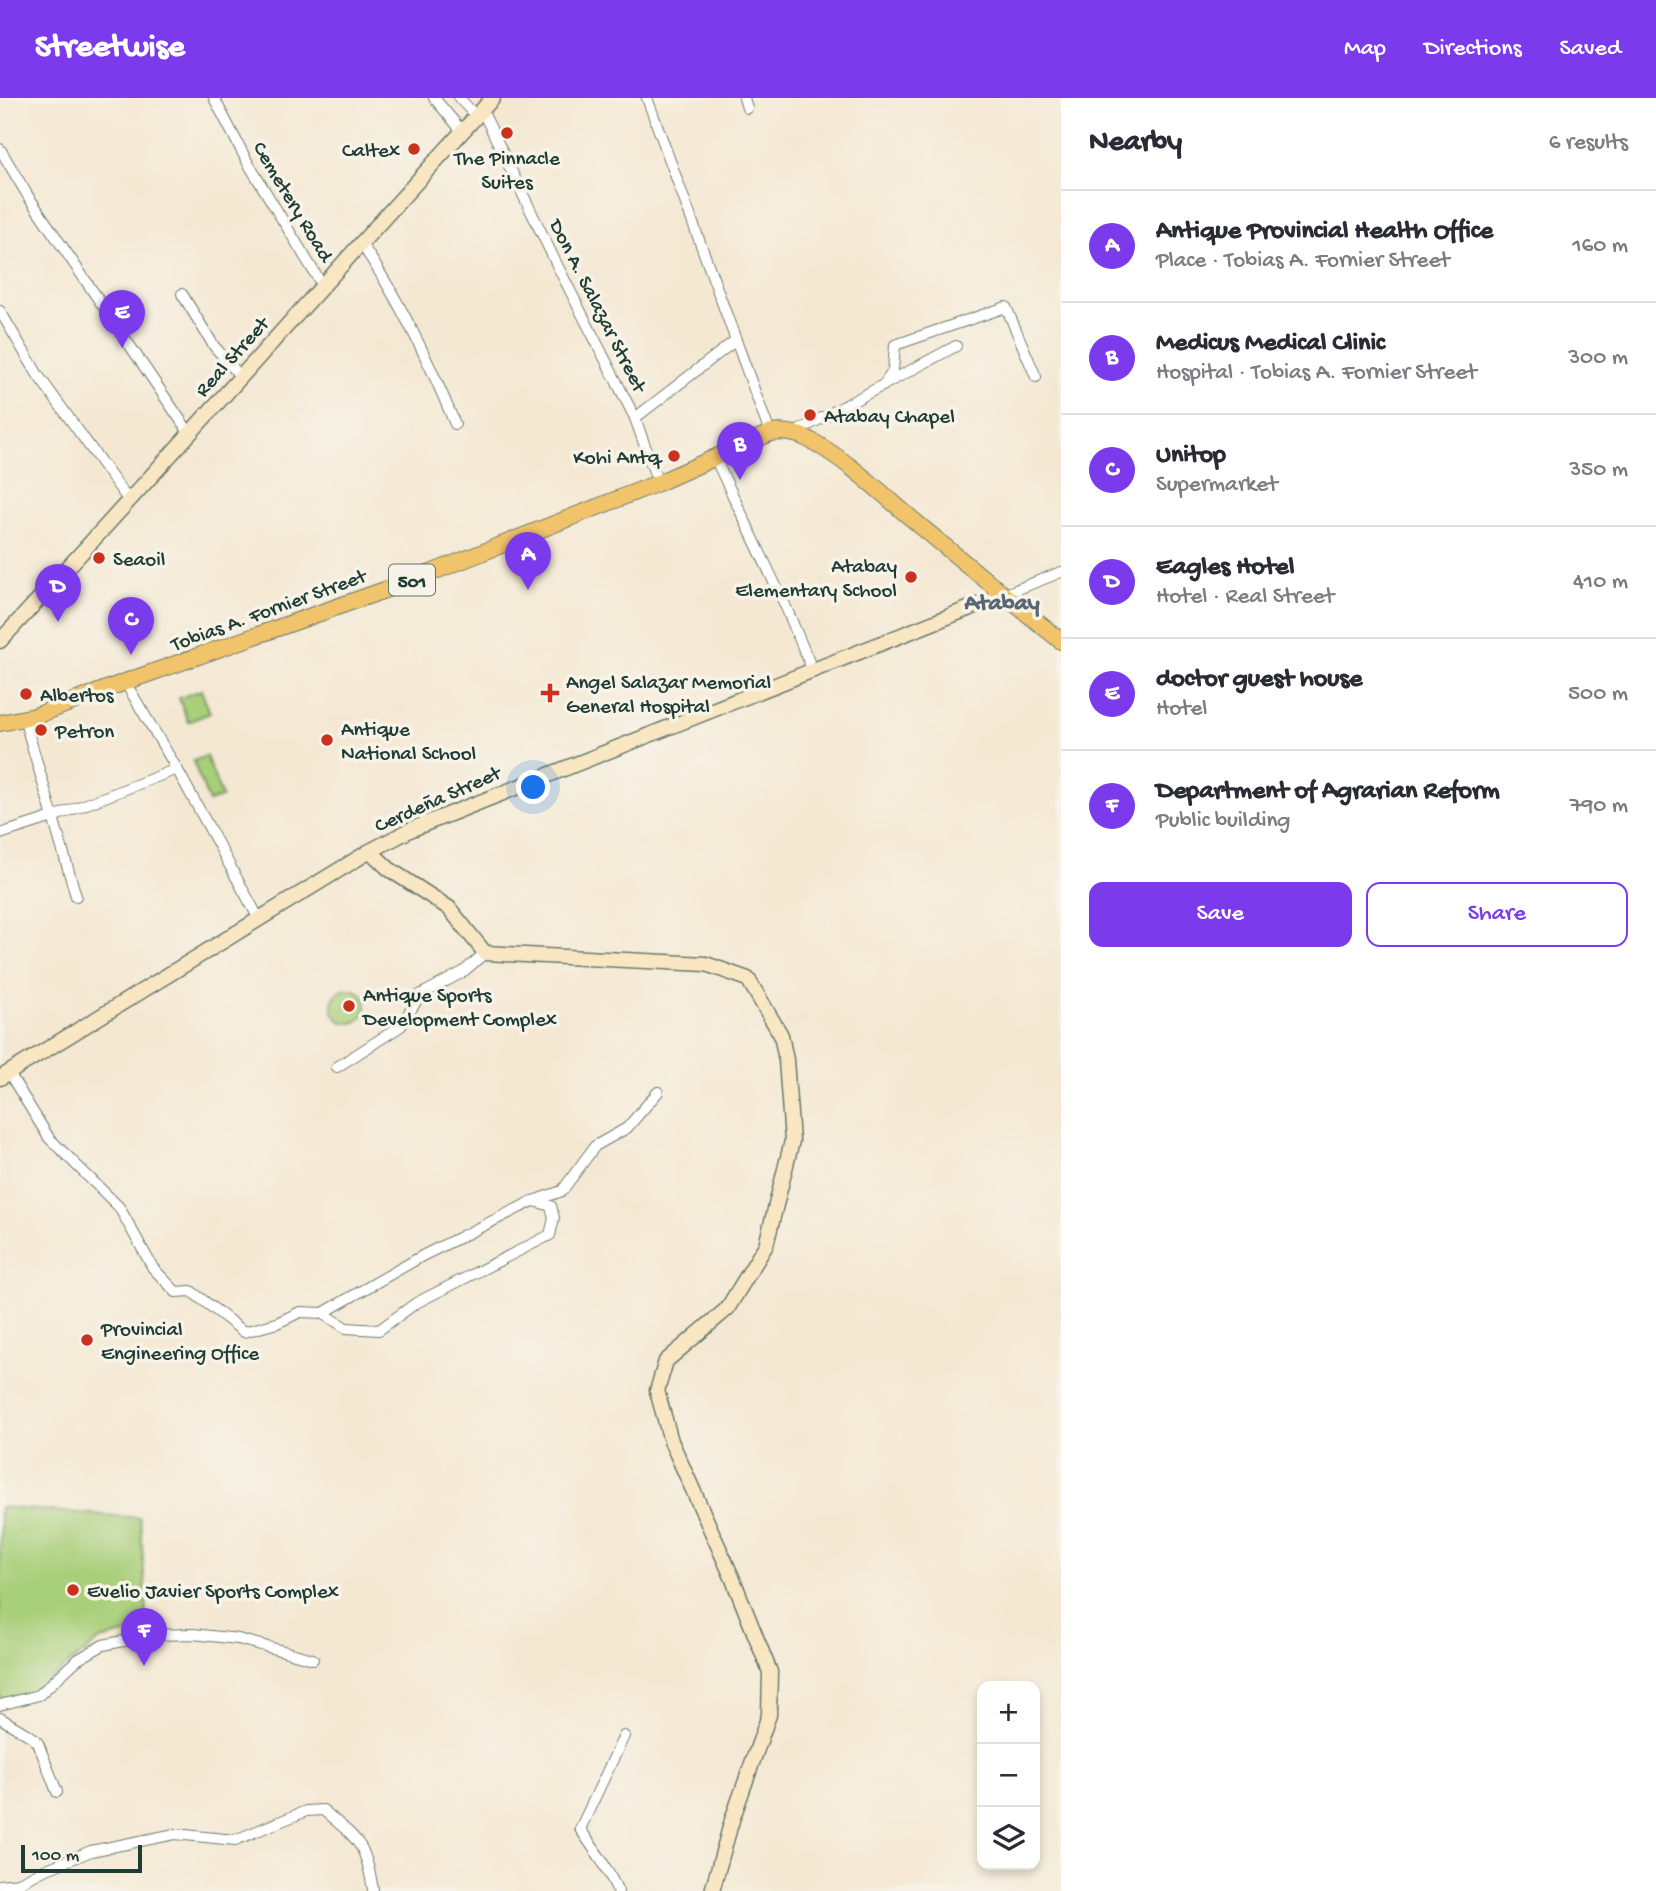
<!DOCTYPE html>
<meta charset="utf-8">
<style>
body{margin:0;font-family:"Gochi Hand",sans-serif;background:#f2f2f3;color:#2b2b33}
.controls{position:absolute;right:21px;bottom:21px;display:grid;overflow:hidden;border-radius:14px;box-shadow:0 4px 10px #0003}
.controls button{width:63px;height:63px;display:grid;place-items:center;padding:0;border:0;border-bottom:2px solid #e1e1e2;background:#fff;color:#2b2b33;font:35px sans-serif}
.scale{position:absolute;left:21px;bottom:18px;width:121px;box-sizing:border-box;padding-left:7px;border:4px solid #1f3d34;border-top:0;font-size:19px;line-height:24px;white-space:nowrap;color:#1f3d34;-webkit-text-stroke:5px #f7f3e8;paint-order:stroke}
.you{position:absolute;left:534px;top:690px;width:24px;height:24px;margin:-18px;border:5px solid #fff;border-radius:50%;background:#1a73e8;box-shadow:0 0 0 10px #1a73e833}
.badge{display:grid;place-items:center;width:46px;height:46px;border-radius:50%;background:#7c3aed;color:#fff;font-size:23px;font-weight:700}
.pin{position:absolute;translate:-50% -58px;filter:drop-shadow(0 2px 4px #0008)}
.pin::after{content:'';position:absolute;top:37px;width:24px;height:21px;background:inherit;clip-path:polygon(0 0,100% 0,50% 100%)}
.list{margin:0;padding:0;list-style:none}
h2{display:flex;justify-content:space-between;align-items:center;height:91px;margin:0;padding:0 28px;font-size:30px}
h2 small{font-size:23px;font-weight:400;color:#7c7c81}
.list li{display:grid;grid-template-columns:46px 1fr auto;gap:21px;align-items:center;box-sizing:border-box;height:112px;padding:0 28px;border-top:2px solid #e1e1e2}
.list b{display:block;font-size:26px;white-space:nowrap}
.list p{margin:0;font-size:23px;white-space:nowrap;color:#7c7c81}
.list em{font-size:23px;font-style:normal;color:#7c7c81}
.actions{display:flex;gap:14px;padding:21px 28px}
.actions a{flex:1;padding:16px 0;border:2px solid #7c3aed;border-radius:14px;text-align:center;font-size:24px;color:#7c3aed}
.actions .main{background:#7c3aed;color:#fff}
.icon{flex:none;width:38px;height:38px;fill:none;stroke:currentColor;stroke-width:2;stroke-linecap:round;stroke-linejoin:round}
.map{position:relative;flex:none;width:1061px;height:1793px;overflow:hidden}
header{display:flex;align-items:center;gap:42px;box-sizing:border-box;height:98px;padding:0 35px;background:#7c3aed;color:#fff}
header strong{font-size:33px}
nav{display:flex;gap:38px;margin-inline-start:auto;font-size:24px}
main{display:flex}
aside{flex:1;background:#fff}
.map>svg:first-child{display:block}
</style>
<header>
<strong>Streetwise</strong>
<nav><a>Map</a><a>Directions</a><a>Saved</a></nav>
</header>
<main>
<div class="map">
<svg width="1061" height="1793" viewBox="0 0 1061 1793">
<rect width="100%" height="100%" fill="#f7f3e8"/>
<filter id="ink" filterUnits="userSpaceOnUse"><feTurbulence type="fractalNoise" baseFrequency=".0143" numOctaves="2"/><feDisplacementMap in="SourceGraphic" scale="14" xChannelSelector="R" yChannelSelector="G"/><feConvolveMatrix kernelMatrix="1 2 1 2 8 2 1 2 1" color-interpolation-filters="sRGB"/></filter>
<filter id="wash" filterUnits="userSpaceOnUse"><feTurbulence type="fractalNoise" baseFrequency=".00686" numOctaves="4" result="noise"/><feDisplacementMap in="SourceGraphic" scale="28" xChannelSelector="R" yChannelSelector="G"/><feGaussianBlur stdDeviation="1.57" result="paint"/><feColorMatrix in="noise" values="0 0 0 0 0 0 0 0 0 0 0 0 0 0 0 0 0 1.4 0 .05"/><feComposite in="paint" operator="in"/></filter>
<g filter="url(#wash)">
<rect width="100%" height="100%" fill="#f4e8d3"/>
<g fill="#a8cf79" stroke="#648656" stroke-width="2">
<path d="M201,592L210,615L188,624L179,600Z"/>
<path d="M206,658L222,699L209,704L193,663Z"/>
<circle cx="349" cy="908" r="17"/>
<path d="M0,1409L140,1420L148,1530L100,1542L35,1593L0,1603Z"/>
</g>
</g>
<g filter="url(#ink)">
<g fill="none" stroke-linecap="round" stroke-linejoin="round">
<g stroke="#6a796c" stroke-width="12">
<g id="minor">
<path d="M214,0L248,65L322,187"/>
<path d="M434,0L462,33"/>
<path d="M459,0L476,18"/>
<path d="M647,0L770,335"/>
<path d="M744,0L747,10"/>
<path d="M482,12L557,167L635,320L658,385"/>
<path d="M0,51L28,98L190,336"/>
<path d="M360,144C399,200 429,263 455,326"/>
<path d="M182,196L214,248L241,279"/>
<path d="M0,213L38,277L129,403"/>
<path d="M883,288L893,273L895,247L1006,209L1036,279"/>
<path d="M635,320L736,242"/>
<path d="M794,335L956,248"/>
<path d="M715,360L785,507L812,571"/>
<path d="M1003,497L1061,474"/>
<path d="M125,584L177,671L259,821"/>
<path d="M24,620L76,798"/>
<path d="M0,736L53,719L177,671"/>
<path d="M337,969L401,928L420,897L463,874L485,855"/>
<path d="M9,975L49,1040L119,1109L153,1170L176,1194L191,1193L244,1234L277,1225L300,1214L323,1215L424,1157L533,1103L562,1093L595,1048L627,1030L658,994"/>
<path d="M323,1215L346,1230L379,1232L416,1205L550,1137L554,1120L551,1108L534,1103"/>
<path d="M0,1607L39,1597L77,1562L103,1547L155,1537L193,1536L238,1541L313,1561"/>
<path d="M0,1620L32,1639L38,1645L57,1694"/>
<path d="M0,1787L19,1785L42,1773L91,1753L175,1736L235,1742L306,1713L323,1712C359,1743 365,1743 373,1792"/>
<path d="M618,1793L601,1761L580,1731L624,1638"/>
</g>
</g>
<g stroke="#6a796c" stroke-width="17">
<g id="secondary">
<path d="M0,543C167,364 328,180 493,0"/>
<path d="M370,753L389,771L449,810L485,855L706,866L748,881L781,937L786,962L792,1043L766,1147L727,1211L666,1263L657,1293L671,1343L732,1479L770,1574L769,1617L732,1722L712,1793"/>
<path d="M0,980L370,753L412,731L1003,497"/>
</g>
</g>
<g stroke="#6a796c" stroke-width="18">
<path id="primary" d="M0,625L35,618L125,584L410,483L658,385L770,335C783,333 794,334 806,340C845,360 879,393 912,421C961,462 1011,503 1061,543"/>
</g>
<use href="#minor" stroke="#fff" stroke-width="10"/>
<use href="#secondary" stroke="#f9e7c3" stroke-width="14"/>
<use href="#primary" stroke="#f1c36a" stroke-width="16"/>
</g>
</g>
<g fill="#c8321e" stroke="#f7f3e8" stroke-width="2.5">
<circle cx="507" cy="35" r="7"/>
<circle cx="414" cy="51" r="7"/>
<circle cx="810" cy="317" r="7"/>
<circle cx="674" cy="358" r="7"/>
<circle cx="99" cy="460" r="7"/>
<circle cx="911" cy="479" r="7"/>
<path d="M546.5 584.5h7v7h7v7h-7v7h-7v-7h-7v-7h7z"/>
<circle cx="26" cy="596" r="7"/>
<circle cx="41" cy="632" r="7"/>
<circle cx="327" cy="642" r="7"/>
<circle cx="349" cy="908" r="7"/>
<circle cx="87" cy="1242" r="7"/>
<circle cx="73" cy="1492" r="7"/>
</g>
<g text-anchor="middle" stroke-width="7" stroke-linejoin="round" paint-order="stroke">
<rect fill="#f7f3e8" stroke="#60746a" stroke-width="2" x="389" y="466.5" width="46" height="31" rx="5"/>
<g font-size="19" font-weight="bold" fill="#1f3d34">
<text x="412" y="489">501</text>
</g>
<g font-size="21" fill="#1f3d34" stroke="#f7f3e8" text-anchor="start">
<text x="400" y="58" text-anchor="end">Caltex</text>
<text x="507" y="66" text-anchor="middle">The Pinnacle<tspan x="507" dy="24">Suites</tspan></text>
<text x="824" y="324">Atabay Chapel</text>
<text x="660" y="365" text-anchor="end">Kohi Antq</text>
<text x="113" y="467">Seaoil</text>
<text x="897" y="474" text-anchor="end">Atabay<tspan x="897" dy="24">Elementary School</tspan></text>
<text x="566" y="590">Angel Salazar Memorial<tspan x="566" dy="24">General Hospital</tspan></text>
<text x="40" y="603">Albertos</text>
<text x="341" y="637">Antique<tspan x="341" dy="24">National School</tspan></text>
<text x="55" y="639">Petron</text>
<text x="363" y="903">Antique Sports<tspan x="363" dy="24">Development Complex</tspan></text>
<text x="101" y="1237">Provincial<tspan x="101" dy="24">Engineering Office</tspan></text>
<text x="87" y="1499">Evelio Javier Sports Complex</text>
</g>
<g font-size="21" fill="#1f3d34" stroke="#f7f3e8">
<text transform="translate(294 103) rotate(59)" y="7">Cemetery Road</text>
<text transform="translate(599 207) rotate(63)" y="7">Don A. Salazar Street</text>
<text transform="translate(231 258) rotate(-48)" y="7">Real Street</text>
<text transform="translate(268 511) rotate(-20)" y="7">Tobias A. Fornier Street</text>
<text transform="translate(437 700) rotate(-24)" y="7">Cerdeña Street</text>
</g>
<g font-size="24" font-weight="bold" fill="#596674" stroke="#f7f3e8">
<text x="1002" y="511">Atabay</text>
</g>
</g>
</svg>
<div class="controls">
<button>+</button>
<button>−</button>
<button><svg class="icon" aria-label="layers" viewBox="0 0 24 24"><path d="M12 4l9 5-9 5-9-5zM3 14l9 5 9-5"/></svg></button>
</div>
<div class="scale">100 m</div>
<div class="you"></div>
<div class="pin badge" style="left:528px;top:492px">A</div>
<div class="pin badge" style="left:740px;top:382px">B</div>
<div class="pin badge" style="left:131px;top:557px">C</div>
<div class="pin badge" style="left:58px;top:524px">D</div>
<div class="pin badge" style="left:122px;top:250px">E</div>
<div class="pin badge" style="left:144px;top:1568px">F</div>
</div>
<aside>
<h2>Nearby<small>6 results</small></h2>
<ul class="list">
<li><span class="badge">A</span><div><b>Antique Provincial Health Office</b><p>Place · Tobias A. Fornier Street</p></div><em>160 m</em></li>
<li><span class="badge">B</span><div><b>Medicus Medical Clinic</b><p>Hospital · Tobias A. Fornier Street</p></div><em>300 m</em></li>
<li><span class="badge">C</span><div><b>Unitop</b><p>Supermarket</p></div><em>350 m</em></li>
<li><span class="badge">D</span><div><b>Eagles Hotel</b><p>Hotel · Real Street</p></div><em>410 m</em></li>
<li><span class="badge">E</span><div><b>doctor guest house</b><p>Hotel</p></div><em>500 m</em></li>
<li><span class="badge">F</span><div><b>Department of Agrarian Reform</b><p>Public building</p></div><em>790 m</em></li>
</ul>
<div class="actions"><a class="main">Save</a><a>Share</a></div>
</aside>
</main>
